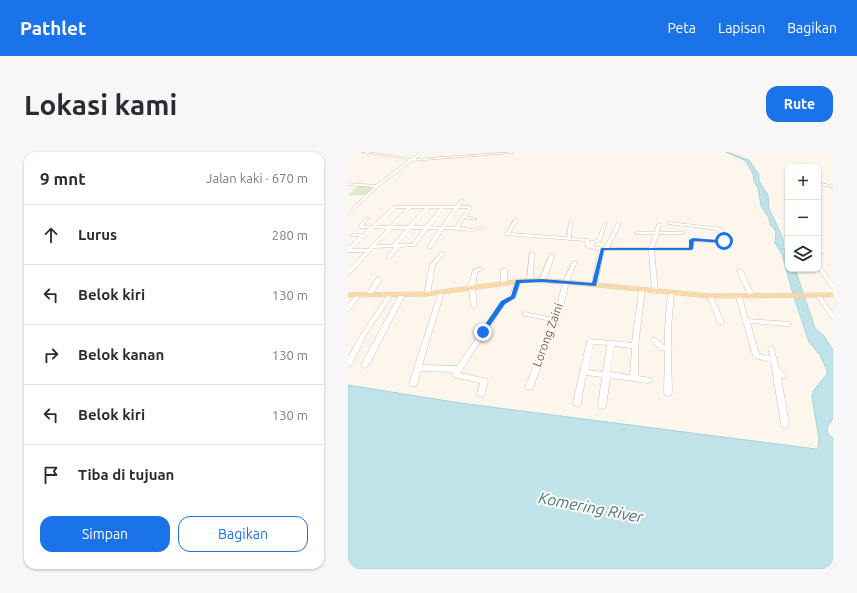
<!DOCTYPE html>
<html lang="id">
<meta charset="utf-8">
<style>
body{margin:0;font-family:Ubuntu,sans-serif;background:#f7f7f7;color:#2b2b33}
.controls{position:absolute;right:12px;top:12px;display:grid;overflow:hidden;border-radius:8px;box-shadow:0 1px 3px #0004}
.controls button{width:36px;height:36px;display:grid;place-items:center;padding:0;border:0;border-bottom:1px solid #e1e1e2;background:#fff;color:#2b2b33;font:20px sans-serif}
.stop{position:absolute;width:12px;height:12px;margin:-9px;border:3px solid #1a73e8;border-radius:50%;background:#fff}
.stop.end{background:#1a73e8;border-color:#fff;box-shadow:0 1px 4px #0008}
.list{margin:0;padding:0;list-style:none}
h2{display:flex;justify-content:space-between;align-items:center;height:52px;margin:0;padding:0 16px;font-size:17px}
h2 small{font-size:13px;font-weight:400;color:#7c7c81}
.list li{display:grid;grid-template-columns:26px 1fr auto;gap:12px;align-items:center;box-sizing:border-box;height:60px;padding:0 16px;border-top:1px solid #e1e1e2}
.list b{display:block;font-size:15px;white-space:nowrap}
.list em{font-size:13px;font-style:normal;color:#7c7c81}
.actions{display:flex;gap:8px;padding:12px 16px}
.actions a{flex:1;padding:9px 0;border:1px solid #1a73e8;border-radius:12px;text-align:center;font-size:14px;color:#1a73e8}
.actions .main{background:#1a73e8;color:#fff}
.icon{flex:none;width:22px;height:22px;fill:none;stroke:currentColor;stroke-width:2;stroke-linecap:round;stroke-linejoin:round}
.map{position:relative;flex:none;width:485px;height:417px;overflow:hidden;border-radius:12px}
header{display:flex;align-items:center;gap:24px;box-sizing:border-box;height:56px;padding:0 20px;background:#1a73e8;color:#fff}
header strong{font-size:19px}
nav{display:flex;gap:22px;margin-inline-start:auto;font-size:14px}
.intro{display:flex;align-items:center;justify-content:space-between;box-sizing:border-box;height:96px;padding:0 24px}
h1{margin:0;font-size:28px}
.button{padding:10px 18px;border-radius:12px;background:#1a73e8;color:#fff;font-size:14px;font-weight:700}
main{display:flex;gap:24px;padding:0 24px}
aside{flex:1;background:#fff;border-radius:12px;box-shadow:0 1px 3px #0004}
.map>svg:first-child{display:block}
</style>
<header>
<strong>Pathlet</strong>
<nav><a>Peta</a><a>Lapisan</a><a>Bagikan</a></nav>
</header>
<div class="intro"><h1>Lokasi kami</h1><a class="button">Rute</a></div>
<main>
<aside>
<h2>9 mnt<small>Jalan kaki · 670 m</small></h2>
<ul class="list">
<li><svg class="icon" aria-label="ahead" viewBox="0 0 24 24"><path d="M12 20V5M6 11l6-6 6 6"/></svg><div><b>Lurus</b></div><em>280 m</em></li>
<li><svg class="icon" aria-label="left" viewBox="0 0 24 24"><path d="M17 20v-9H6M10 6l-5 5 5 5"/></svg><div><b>Belok kiri</b></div><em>130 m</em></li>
<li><svg class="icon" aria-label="right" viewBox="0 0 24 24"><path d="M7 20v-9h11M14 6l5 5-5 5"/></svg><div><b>Belok kanan</b></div><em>130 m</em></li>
<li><svg class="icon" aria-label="left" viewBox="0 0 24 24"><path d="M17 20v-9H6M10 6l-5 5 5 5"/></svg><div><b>Belok kiri</b></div><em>130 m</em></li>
<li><svg class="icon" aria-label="arrive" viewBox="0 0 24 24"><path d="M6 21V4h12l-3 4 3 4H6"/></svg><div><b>Tiba di tujuan</b></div></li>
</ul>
<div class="actions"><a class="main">Simpan</a><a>Bagikan</a></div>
</aside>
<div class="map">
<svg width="485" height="417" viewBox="0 0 485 417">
<rect width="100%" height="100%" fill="#fdf6ec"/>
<path fill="#d8ecc9" d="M11,33L28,35L19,43H0Z"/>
<path fill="#bfe3e8" stroke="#a5d3da" d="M378,0L401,8L411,23V29L420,43L421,57L431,77L435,87V95L440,104V117H447L467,176L476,184L485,198V264C484,273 472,277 485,286V417H7L0,415V233L112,251L468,297L470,296L471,287L464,245L465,239L479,222V218L472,203L461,190L445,142L434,102L427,91L428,80L425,75L422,73L421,66L413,54L410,36L406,29L405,22L399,11L396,8Z"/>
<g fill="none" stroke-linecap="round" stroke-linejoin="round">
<g stroke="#d1beb0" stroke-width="1">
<g id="minor">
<path d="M14,0H20L63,7L72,0H75L67,7L164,0L165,1L64,9L30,35L0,63V60L26,35L0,33V31L28,33L61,8Z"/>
<path d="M470,30L485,34V36L470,32Z"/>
<path d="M113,47L116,48L112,54H121L124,56L118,64L129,67L127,68L117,66L111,75L125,77L135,74V76L125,79L96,77L83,96H81L79,95L91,77H80L67,94L52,95L42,107L38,106L46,95L26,96L2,122L0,123V118L17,100H0V95L12,84H3L1,83L3,82H15L21,76H12L10,75L18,65L21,66L15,74H24L46,54H108ZM48,56H59L42,74H29ZM63,56H77L60,74H46ZM81,56H92L77,74H65ZM96,56H106L93,75L82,74ZM110,56H120L107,75H97ZM26,76L39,77L20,97H3ZM44,77H58L44,93H28ZM63,77H75L64,92H49Z"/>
<path d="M167,67L170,68L162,81L219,85L221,70L224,69L223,86L241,87L242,91L243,89L249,88L256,71L259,70L253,89L247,91L245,94L256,96L269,71L271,70L273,71L261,96H301L306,82H288L286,81L288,80H307L309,72L311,71L313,72L311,80H335L337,81L335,82H311L306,96H341L342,88L344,87L373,88L370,78L320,72L319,71L321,70L374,76L378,90L376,91L346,89L345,97L343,98H306L310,140L307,142L304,140L301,98H256L249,133L246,135L243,133L251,98L238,95L237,89L157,83V82Z"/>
<path d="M93,100L97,101L87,113L82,142L81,143H77L76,142L82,113Z"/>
<path d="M182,100L186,101L185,128L182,130L179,128Z"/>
<path d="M470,101H475V102L470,103Z"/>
<path d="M202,102L206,103L204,111L197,129L196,130H192L191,129Z"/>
<path d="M225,109L229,110L221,130L213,163L185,235L184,237H178L177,235L204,169L177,164L174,162L177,160L206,166L215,130Z"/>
<path d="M470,112L472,113L485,131V137L483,136L470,117Z"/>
<path d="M133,115L136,117L129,120L128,130L125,135L127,136L129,154L126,156L123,154L121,138L118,136L122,130L125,118Z"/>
<path d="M156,116L159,118V131L156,133L153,131V118Z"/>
<path d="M392,117L395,119L407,145L406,146L404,147L401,145L389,119Z"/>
<path d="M31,125L34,127L24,143L23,144H19L18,143L28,127Z"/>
<path d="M170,127L173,129L168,145L157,152L112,221L139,227L140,229L136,244L133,245L130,244L129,242L132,231L106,225L104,221L105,220L73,219L68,234H62L61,232L91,139H95L96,140L74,213L109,214L153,150L162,144L167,129Z"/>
<path d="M294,136L297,138L290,194V224L303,226L304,228L303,230L300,231L262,226L258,254L257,256L254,257L251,256L250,254L254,225L238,223L233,251L232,253L229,254L226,253L225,251L239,189L242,187L284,191L291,138ZM245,192L259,193L255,220L240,218ZM266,194L284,196L282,223L262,220Z"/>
<path d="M323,139L326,141L323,176V195L324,197L323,199L324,241L323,243L320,244L317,243L316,241L317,199L312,198L303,188L304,186H308L317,194V176L320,141Z"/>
<path d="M10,141L13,143L2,158L0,159V153L8,142Z"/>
<path d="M42,141L45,143L19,182L3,214L0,215V205L13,182L40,142Z"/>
<path d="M54,141L57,143L21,213L17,216L14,215L13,213L51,143Z"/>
<path d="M470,141L472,142L485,161V167L483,166L467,143Z"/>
<path d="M362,142L365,144L376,171L375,172H371L370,171L359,144Z"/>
<path d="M391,143L394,145L400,167L441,170L444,172L441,174L402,171L411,202L422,204L420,196L423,194H425L431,216L439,224L438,226H433L441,272L440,275L437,276L434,275L433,272L423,210L406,206L405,204L388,145Z"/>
</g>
</g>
<g stroke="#dad1cd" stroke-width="1">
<path id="major" d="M182,126L218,128L362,142L485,141V145L362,146L218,132L182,130L79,144L0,145V141L79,140Z"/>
</g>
<use href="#minor" fill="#fff" fill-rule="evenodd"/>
<use href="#major" fill="#fbd9a5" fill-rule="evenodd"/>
</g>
<path fill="#1a73e8" d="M345,86L379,89L376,91L346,89L345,97L343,98H256L248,134L194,130L172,131L167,146L157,152L137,181L132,180L153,149L163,144L168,128L194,127L244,131L253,96H341V88Z"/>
<g text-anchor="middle" stroke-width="4" stroke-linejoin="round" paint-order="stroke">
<g font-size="12" fill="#7a5c4d" stroke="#fffaf3">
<text transform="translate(200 183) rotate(-70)" y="4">Lorong Zaini</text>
</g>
<g font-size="16" font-style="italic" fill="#437c86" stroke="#fffaf3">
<text transform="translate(243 355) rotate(11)" y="6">Komering River</text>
</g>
</g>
</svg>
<div class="controls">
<button>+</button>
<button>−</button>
<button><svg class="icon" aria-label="layers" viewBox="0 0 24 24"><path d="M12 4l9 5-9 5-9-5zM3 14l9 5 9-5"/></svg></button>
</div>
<div class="stop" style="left:376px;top:89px"></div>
<div class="stop end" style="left:135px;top:180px"></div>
</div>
</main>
